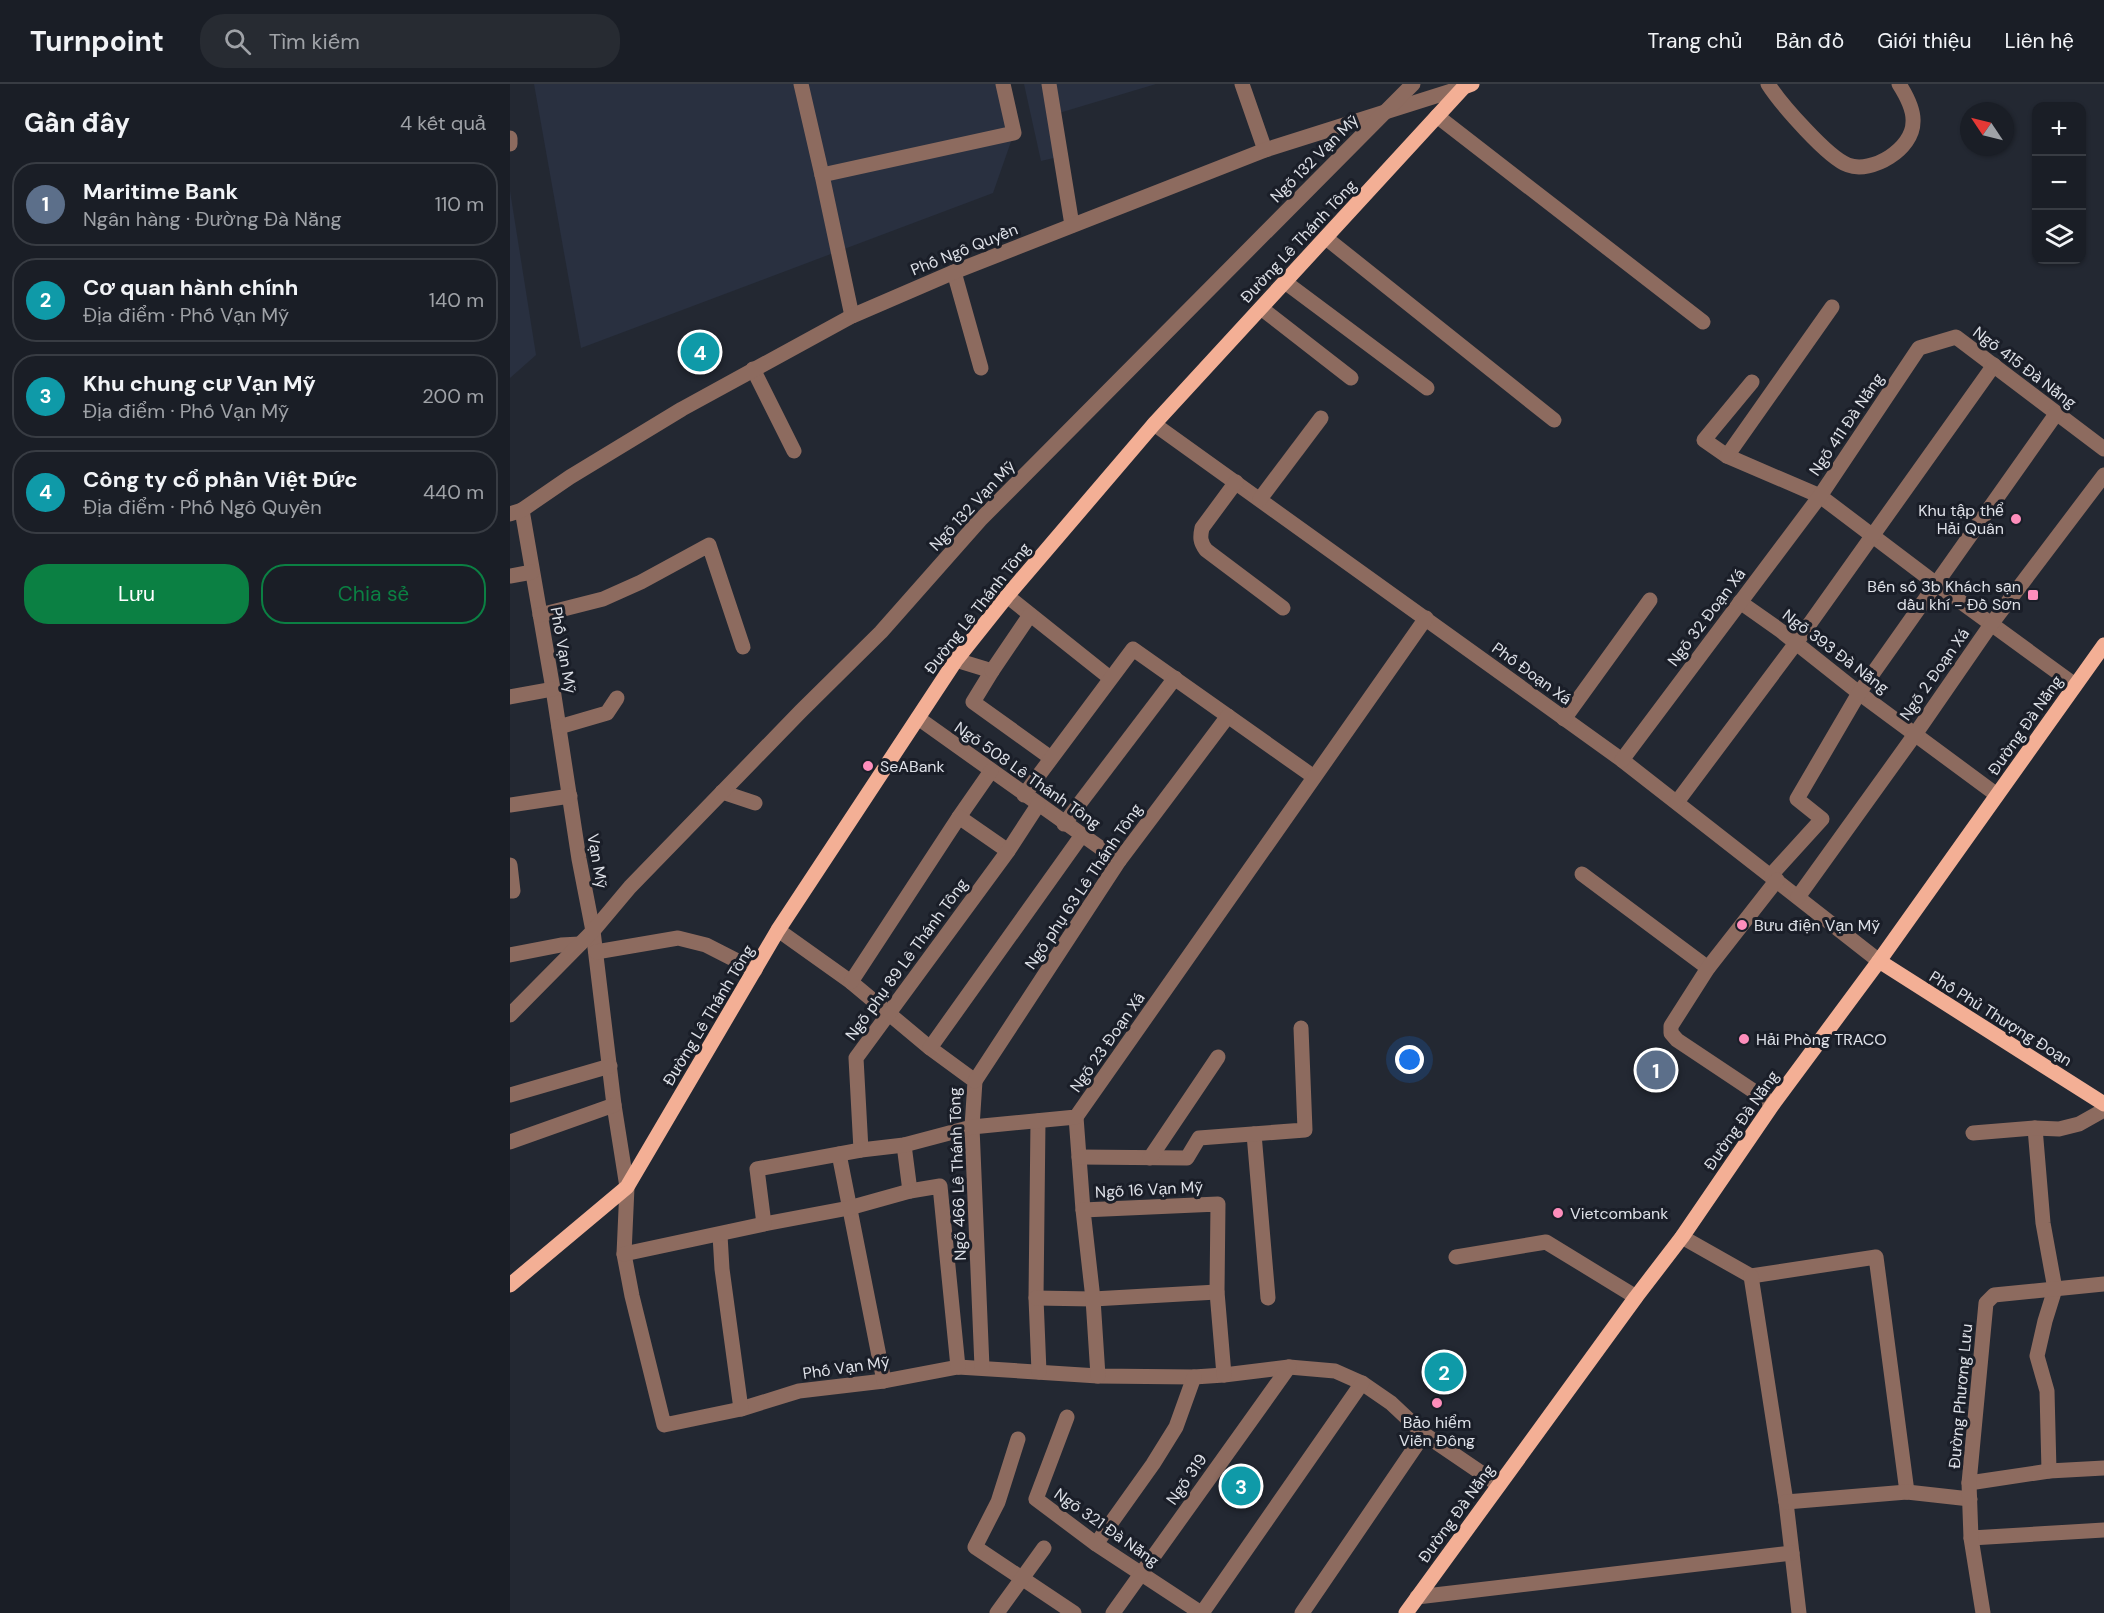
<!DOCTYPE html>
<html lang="vi">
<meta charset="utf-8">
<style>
body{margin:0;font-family:"DM Sans",sans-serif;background:#272b32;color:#f1f3f6}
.controls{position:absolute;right:18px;top:18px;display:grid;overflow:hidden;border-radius:12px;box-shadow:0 2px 4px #0004}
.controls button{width:54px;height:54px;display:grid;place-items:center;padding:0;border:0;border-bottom:2px solid #383c43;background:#1a1e26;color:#f1f3f6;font:30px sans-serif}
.compass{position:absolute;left:1450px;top:18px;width:54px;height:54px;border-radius:50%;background:#1a1e26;box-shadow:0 2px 4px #0004;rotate:305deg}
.you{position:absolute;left:900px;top:976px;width:21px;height:21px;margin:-15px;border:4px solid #fff;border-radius:50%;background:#1a73e8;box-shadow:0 0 0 9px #1a73e833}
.badge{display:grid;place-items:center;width:39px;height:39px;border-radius:50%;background:#0b8043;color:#fff;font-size:20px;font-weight:700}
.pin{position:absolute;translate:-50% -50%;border:3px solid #fff;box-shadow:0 2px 6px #0006}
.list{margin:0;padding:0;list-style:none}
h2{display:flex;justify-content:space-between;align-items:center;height:78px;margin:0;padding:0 24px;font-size:26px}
h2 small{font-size:20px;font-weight:400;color:#9fa2a7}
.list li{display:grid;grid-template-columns:39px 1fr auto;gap:18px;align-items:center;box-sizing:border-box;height:84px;margin:0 12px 12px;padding:0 12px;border:2px solid #383c43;border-radius:24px}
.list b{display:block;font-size:22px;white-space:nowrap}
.list p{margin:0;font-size:20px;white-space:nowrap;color:#9fa2a7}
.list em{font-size:20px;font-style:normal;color:#9fa2a7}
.actions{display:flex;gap:12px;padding:18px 24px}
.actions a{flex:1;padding:14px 0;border:2px solid #0b8043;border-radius:24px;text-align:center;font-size:21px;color:#0b8043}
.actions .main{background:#0b8043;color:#fff}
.icon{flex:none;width:33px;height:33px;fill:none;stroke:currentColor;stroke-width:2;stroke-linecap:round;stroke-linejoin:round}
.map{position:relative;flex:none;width:1594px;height:1529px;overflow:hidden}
header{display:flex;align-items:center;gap:36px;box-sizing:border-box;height:84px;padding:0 30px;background:#1a1e26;border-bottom:2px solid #383c43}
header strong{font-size:28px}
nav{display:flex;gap:33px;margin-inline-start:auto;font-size:21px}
.search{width:420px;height:54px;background:#272b32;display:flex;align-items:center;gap:15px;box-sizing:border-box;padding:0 21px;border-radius:24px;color:#9fa2a7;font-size:22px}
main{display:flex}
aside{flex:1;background:#1a1e26}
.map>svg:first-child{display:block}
</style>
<header>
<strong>Turnpoint</strong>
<div class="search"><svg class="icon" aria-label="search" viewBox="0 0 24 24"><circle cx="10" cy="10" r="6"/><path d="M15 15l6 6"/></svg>Tìm kiếm</div>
<nav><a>Trang chủ</a><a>Bản đồ</a><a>Giới thiệu</a><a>Liên hệ</a></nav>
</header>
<main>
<aside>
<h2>Gần đây<small>4 kết quả</small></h2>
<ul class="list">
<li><span class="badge" style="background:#5c6f8a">1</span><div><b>Maritime Bank</b><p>Ngân hàng · Đường Đà Nẵng</p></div><em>110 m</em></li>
<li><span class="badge" style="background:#0f9aa8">2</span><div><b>Cơ quan hành chính</b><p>Địa điểm · Phố Vạn Mỹ</p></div><em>140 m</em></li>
<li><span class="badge" style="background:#0f9aa8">3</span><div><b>Khu chung cư Vạn Mỹ</b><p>Địa điểm · Phố Vạn Mỹ</p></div><em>200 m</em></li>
<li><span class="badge" style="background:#0f9aa8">4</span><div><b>Công ty cổ phần Việt Đức</b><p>Địa điểm · Phố Ngô Quyền</p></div><em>440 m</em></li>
</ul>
<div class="actions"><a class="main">Lưu</a><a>Chia sẻ</a></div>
</aside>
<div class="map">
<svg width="1594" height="1529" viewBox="0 0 1594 1529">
<rect width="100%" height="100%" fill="#232832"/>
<g fill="#293040">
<path d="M24,0H493L504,49L483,109L71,264Z"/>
<path d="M514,0H646L539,32L548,73L531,77Z"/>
<path d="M0,107L26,271L0,294Z"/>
</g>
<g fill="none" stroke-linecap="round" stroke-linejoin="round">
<g stroke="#8d6b5f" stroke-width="15">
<path d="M291,0L312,91"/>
<path d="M539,0L562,141"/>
<path d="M732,0L755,66"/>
<path d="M1258,0C1270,19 1318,74 1338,81C1362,90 1403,65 1403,38C1404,25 1396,11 1389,0"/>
<path d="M927,32L1193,238"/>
<path d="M0,54V60"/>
<path d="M816,154L1044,336"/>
<path d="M444,188L471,284"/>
<path d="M775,198L917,304"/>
<path d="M751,224L841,294"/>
<path d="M342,232L312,91L504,49L493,0"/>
<path d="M243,285L284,367"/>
<path d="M1242,298L1194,356L1217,372L1310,412L1425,499L1565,601"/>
<path d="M644,340L1112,676L1369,877"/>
<path d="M1217,372L1322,223"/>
<path d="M726,398L692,444C690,453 690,458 696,466L773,524"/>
<path d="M750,415L811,334"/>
<path d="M12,426L43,605L69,775L83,847L104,1021L117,1103L114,1170L122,1212L154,1341L231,1325L289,1307L374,1297L448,1283L588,1292L684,1293L714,1291L779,1283L825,1287L852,1299L881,1319L914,1350L989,1401"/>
<path d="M0,430L12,426L60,393L172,325L342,232L444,188L755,66L954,3"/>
<path d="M0,492L22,488"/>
<path d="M497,512L600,594"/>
<path d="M1230,518L1271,547L1349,609L1487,711"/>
<path d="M30,531L93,515L131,498L199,461L233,563"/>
<path d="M446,576L482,587L463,618L541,674"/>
<path d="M482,587L520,531"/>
<path d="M0,613L43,605"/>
<path d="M408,634L609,777"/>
<path d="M1054,635L1140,516"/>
<path d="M49,643L97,629L107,614"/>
<path d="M1112,676L1310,412L1409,264L1446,253L1594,365"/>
<path d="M212,708L245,719"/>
<path d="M514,711L623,565L804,693"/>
<path d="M1167,718L1286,559L1484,281"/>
<path d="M0,721L60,712"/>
<path d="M449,733L481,687"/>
<path d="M554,740L665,594"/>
<path d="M0,781L3,807H0"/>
<path d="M1072,790L1198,884"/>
<path d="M1261,791L1312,735L1287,715L1349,609L1546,330"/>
<path d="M1288,813L1406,649L1482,539L1594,391"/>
<path d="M268,846L341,898L420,964L465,997L462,1043L472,1283"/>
<path d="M86,868L168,854L196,861L245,886"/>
<path d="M0,871L51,861L70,860"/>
<path d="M341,898L449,733L498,767"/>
<path d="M0,931L83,847L120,803L291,627L371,548L470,436L903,0"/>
<path d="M420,964L572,751"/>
<path d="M465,997L609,777L718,632"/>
<path d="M0,1011L100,982"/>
<path d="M1263,1020L1167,956L1161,949V942L1198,884L1267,796"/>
<path d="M566,1033L573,1126"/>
<path d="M528,1037L526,1214L529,1288"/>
<path d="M1525,1044L1533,1139L1545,1205L1535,1237L1527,1272L1537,1307L1539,1387"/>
<path d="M1463,1049L1525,1044L1549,1045L1569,1040L1594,1026"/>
<path d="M744,1050L758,1214"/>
<path d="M0,1058L104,1021"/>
<path d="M394,1061L400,1107L430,1102L448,1283"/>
<path d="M351,1066L346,974L498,767L528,721"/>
<path d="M329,1070L374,1297"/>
<path d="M569,1073L677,1074L689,1054L795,1046L791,944"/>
<path d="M640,1074L708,973"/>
<path d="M254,1140L339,1124L400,1107"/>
<path d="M210,1151L212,1185L231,1325"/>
<path d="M1172,1153L1241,1192L1366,1173L1397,1408"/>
<path d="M114,1170L254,1140L247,1085L351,1066L394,1061L462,1043L566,1033L916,534"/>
<path d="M946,1173L1036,1158L1126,1213"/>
<path d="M1241,1192L1276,1418L1289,1529"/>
<path d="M526,1214L583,1215L707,1208"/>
<path d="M588,1292L583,1215L573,1126L708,1120L707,1208L714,1291"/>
<path d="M557,1333L526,1415L586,1460L691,1529"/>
<path d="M508,1355L488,1418L465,1463L564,1529"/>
<path d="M1459,1399L1539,1387L1594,1384"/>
<path d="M1276,1418L1397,1408L1460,1415"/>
<path d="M1461,1454L1594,1446"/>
<path d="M586,1460L643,1380L666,1343L684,1293"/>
<path d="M907,1513L1282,1469"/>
<path d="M487,1529L534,1464"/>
<path d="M603,1529L779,1283"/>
<path d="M692,1529L852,1299"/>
<path d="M792,1529L914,1350"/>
<path d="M1473,1529L1461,1454L1459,1399L1476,1219L1484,1211L1594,1200"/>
</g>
<g stroke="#f3af95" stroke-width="15">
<path d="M1369,877L1594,1020"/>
<path d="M0,1201L117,1103L268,846L446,576L497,512L644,340L954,3L962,0"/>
<path d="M896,1529L1126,1213L1172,1153L1263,1020L1369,877L1594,561"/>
</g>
</g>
<g fill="#fe8ebc" stroke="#1a1e28" stroke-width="2">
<circle cx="1506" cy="435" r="6"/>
<rect x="1517" y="505" width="12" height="12" rx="3"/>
<circle cx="358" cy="682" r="6"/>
<circle cx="1232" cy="841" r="6"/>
<circle cx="1234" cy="955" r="6"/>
<circle cx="1048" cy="1129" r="6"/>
<circle cx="927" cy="1319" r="6"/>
</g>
<g text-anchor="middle" stroke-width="6" stroke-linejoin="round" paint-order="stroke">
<g font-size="16" fill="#dee1e8" stroke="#1a1e28">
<text transform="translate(804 74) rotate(-45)" y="6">Ngõ 132 Vạn Mỹ</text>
<text transform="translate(788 157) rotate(-47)" y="6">Đường Lê Thánh Tông</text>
<text transform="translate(454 165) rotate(-22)" y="6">Phố Ngô Quyền</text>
<text transform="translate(1515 283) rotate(37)" y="6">Ngõ 415 Đà Nẵng</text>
<text transform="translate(1336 340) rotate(-56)" y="6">Ngõ 411 Đà Nẵng</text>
<text transform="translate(462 421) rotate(-47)" y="6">Ngõ 132 Vạn Mỹ</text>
<text transform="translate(467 524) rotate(-52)" y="6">Đường Lê Thánh Tông</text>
<text transform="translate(1196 533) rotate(-53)" y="6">Ngõ 32 Đoạn Xá</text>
<text transform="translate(54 566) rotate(80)" y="6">Phố Vạn Mỹ</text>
<text transform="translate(1326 567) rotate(37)" y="6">Ngõ 393 Đà Nẵng</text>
<text transform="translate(1022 589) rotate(36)" y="6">Phố Đoạn Xá</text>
<text transform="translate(1424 590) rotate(-55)" y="6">Ngõ 2 Đoạn Xá</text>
<text transform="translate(1515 641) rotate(-55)" y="6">Đường Đà Nẵng</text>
<text transform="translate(518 691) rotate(35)" y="6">Ngõ 508 Lê Thánh Tông</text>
<text transform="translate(88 777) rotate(80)" y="6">Vạn Mỹ</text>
<text transform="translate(573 802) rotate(-56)" y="6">Ngõ phụ 63 Lê Thánh Tông</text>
<text transform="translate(396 875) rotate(-54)" y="6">Ngõ phụ 89 Lê Thánh Tông</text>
<text transform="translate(198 931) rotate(-59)" y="6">Đường Lê Thánh Tông</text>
<text transform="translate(1491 934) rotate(32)" y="6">Phố Phủ Thượng Đoạn</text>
<text transform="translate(597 958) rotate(-55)" y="6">Ngõ 23 Đoạn Xá</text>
<text transform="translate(1231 1036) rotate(-55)" y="6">Đường Đà Nẵng</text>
<text transform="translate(447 1090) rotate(-92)" y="6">Ngõ 466 Lê Thánh Tông</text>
<text transform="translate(639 1105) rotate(-3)" y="6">Ngõ 16 Vạn Mỹ</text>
<text transform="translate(336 1283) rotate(-8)" y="6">Phố Vạn Mỹ</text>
<text transform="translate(1450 1312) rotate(-85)" y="6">Đường Phương Lưu</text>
<text transform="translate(676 1395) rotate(-55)" y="6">Ngõ 319</text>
<text transform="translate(946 1429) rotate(-54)" y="6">Đường Đà Nẵng</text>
<text transform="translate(597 1443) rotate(35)" y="6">Ngõ 321 Đà Nẵng</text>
</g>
<g font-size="16" fill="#dee1e8" stroke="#1a1e28" text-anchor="start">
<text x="1494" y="432" text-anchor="end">Khu tập thể<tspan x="1494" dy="18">Hải Quân</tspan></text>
<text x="1511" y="508" text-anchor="end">Bến số 3b Khách sạn<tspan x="1511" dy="18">dầu khí - Đồ Sơn</tspan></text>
<text x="370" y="688">SeABank</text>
<text x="1244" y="847">Bưu điện Vạn Mỹ</text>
<text x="1246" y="961">Hải Phòng TRACO</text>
<text x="1060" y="1135">Vietcombank</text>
<text x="927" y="1344" text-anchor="middle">Bảo hiểm<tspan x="927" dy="18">Viễn Đông</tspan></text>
</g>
</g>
</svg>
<div class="controls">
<button>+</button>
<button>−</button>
<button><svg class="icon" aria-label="layers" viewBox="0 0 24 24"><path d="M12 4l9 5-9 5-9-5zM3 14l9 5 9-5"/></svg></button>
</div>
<svg class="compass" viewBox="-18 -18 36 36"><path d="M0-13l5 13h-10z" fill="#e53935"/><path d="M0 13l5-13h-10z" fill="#9fa2a7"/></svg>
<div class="you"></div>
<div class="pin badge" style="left:1146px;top:986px;background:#5c6f8a">1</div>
<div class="pin badge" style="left:934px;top:1288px;background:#0f9aa8">2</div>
<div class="pin badge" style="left:731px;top:1402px;background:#0f9aa8">3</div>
<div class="pin badge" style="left:190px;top:268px;background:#0f9aa8">4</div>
</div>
</main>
